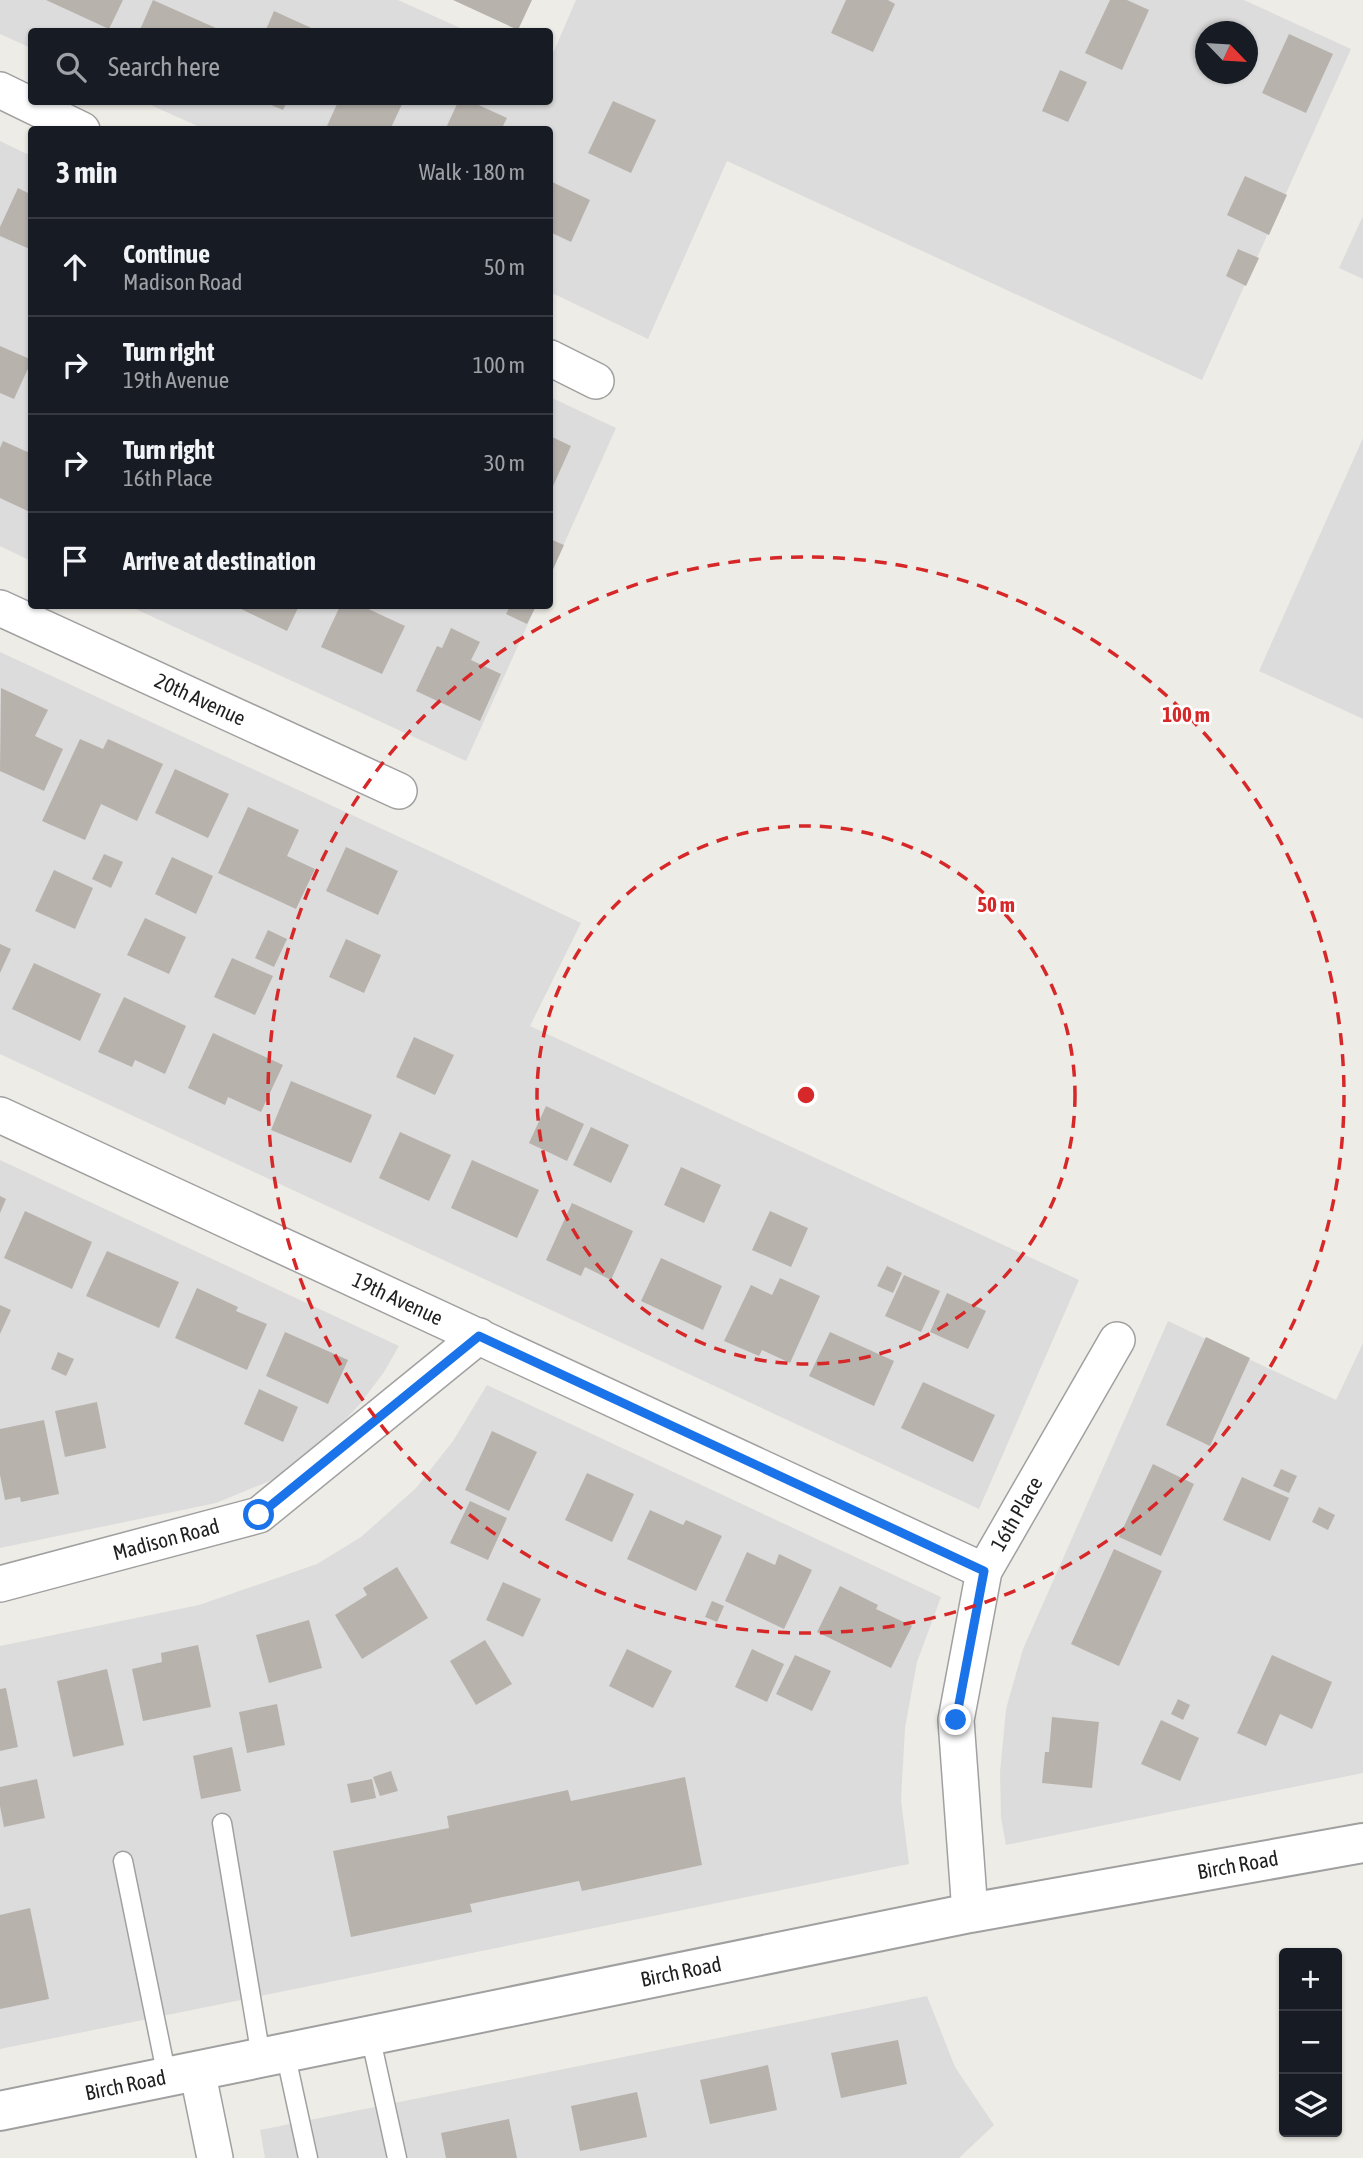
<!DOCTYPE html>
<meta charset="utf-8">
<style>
body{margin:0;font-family:"Asap Condensed",sans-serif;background:#242831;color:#f1f3f6}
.controls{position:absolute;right:21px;bottom:21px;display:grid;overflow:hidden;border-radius:7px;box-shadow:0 2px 5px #0004}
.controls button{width:63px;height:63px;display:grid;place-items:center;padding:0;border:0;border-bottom:2px solid #363941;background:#171b24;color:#f1f3f6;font:35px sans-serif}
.compass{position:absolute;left:1195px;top:21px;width:63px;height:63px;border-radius:50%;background:#171b24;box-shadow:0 2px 5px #0004;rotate:115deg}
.stop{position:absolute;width:21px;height:21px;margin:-16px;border:5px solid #1a73e8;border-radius:50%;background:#fff}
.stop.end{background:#1a73e8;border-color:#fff;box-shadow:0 2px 7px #0008}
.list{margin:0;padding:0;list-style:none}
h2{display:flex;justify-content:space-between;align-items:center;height:91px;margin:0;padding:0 28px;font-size:30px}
h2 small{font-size:23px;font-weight:400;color:#9ea1a6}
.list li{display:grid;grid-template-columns:46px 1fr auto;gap:21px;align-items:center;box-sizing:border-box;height:98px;padding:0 28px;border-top:2px solid #363941}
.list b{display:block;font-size:26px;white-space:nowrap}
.list p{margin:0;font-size:23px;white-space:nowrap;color:#9ea1a6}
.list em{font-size:23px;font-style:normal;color:#9ea1a6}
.icon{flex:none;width:38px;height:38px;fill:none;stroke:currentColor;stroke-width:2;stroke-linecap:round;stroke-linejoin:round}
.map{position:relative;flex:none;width:1363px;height:2158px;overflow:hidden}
.search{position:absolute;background:#171b24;box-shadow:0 2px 5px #0004;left:28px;top:28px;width:525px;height:77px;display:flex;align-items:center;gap:18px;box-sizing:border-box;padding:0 24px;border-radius:7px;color:#9ea1a6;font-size:26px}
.panel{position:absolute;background:#171b24;box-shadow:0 2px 5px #0004;left:28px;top:126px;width:525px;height:483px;border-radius:7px}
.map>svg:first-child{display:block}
</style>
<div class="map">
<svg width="1363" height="2158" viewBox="0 0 1363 2158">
<rect width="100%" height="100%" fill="#eeece6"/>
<g fill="#dddcdc" fill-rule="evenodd">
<path d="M0,0H398L467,31L32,32L31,48L0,34Z"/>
<path d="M576,0H1244L1351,49L1202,380L727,161L648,339L550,292V130L204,129L144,102H550V60ZM1206,32H1248V74H1206Z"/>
<path d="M0,141L31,156V561L0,546Z"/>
<path d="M1363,216V279L1339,268Z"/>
<path d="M550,397L616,428L550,575Z"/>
<path d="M1363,438V719L1259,671Z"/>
<path d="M129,606H536L466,761Z"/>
<path d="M0,652L447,859L581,923L530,1026L1079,1280L979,1509L0,1054Z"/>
<path d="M0,1160L399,1346L384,1372L360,1404L318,1449L272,1480L216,1503L0,1548Z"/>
<path d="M1168,1321L1336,1400L1363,1343V1773L1006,1845L1001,1818L1000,1772L1006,1709L1023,1649Z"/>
<path d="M487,1385L941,1597L917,1662L905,1728L901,1800L909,1864L0,2049V1646L199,1605L317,1564L361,1537L416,1488L453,1441Z"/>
<path d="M927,1996L955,2067L994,2125L959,2158H265L260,2130Z"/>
</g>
<g fill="#b7b2ac">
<path d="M46,0H123L109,29Z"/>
<path d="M153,0L218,29L217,32H139Z"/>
<path d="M453,0H532L518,30Z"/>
<path d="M846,0H888L895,4L873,52L831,33Z"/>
<path d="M1110,0H1127L1149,10L1122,70L1085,53Z"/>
<path d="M274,11L320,32H265Z"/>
<path d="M1289,34L1333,54L1306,113L1262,93Z"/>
<path d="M1060,70L1087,82L1068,122L1042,111Z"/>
<path d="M613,101L656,120L631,173L588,153Z"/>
<path d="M264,102H287L283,110Z"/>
<path d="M338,102H403L390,130H335L327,126Z"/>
<path d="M458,102H472L507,118L501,130H445Z"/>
<path d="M1245,176L1287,195L1269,235L1227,215Z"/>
<path d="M550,181L590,200L571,242L550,232Z"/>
<path d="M18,188L32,195V250L0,236V227Z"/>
<path d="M1238,249L1259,258L1246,286L1226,276Z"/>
<path d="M0,346L32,360L14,399L0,393Z"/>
<path d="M550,436L571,446L550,493Z"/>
<path d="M3,441L32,454V513L0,498V448Z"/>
<path d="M550,539L564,545L550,576Z"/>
<path d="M243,606H299L287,631L241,609Z"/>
<path d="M340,606H362L405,626L382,674L321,647Z"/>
<path d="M510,606H536L527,624L506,614Z"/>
<path d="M451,628L480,642L471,660L501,674L480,721L416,691L437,646L442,648Z"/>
<path d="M1,688L48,710L35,736L63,749L44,791L0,771Z"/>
<path d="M80,739L103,749L108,739L163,764L137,821L101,804L85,840L42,821Z"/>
<path d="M175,769L229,794L208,838L155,813Z"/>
<path d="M248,807L299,830L287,856L315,869L296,909L218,873Z"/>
<path d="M346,847L398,871L378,915L326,891Z"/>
<path d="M104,854L123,862L111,888L92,879Z"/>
<path d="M172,857L213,876L196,914L155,894Z"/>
<path d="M54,870L93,888L75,929L35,911Z"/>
<path d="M145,918L186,937L169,974L127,955Z"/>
<path d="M268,930L287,939L274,967L255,958Z"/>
<path d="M346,939L381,955L364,993L329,977Z"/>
<path d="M0,944L11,949L0,973Z"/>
<path d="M232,958L273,976L255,1015L214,997Z"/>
<path d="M34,963L101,994L80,1041L12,1009Z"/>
<path d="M124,997L186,1026L165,1074L135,1060L132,1067L98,1052Z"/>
<path d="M213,1033L283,1065L261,1112L228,1097L225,1105L188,1088Z"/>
<path d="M414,1037L454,1055L435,1095L396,1077Z"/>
<path d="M291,1081L372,1115L351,1163L271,1130Z"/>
<path d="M546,1106L584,1124L567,1161L529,1143Z"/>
<path d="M591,1127L629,1145L611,1183L573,1165Z"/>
<path d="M400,1132L451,1155L429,1201L379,1178Z"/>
<path d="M472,1160L539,1190L517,1238L451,1208Z"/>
<path d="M681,1167L721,1185L704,1223L664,1205Z"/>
<path d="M0,1196L6,1199L0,1213Z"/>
<path d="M572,1203L633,1231L611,1280L585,1267L581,1276L546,1260Z"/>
<path d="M25,1211L92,1242L72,1289L4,1258Z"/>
<path d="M770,1211L808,1228L791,1267L752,1250Z"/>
<path d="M107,1251L179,1282L159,1328L86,1296Z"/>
<path d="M661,1258L722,1286L703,1330L641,1301Z"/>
<path d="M887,1266L902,1273L893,1293L877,1286Z"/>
<path d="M904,1275L940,1291L921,1332L885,1316Z"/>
<path d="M780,1278L820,1296L790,1363L762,1350L759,1356L724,1341L751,1285L772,1295Z"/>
<path d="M197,1288L238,1307L236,1311L267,1324L247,1370L175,1338Z"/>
<path d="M947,1293L986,1311L968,1349L930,1332Z"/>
<path d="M0,1305L11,1310L0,1334Z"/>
<path d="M285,1332L348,1360L328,1404L266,1376Z"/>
<path d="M830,1332L894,1361L874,1406L809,1376Z"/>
<path d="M1206,1337L1250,1358L1210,1446L1166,1425Z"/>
<path d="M58,1352L74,1359L66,1376L51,1369Z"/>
<path d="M923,1382L995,1415L973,1462L901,1428Z"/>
<path d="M259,1389L298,1407L283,1442L244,1424Z"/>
<path d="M97,1402L106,1448L65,1457L55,1411Z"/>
<path d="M44,1420L59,1494L21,1502L20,1497L5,1500L0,1475V1429Z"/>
<path d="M492,1431L537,1452L509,1511L465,1490Z"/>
<path d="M1153,1464L1194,1484L1161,1556L1119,1537Z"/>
<path d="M1281,1469L1297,1476L1289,1493L1273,1486Z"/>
<path d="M587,1473L634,1494L612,1542L565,1520Z"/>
<path d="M1242,1477L1289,1498L1270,1541L1223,1520Z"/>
<path d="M470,1501L507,1518L488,1560L450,1543Z"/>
<path d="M1319,1507L1335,1515L1328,1530L1312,1522Z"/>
<path d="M650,1510L683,1525L686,1520L722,1536L696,1591L627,1559Z"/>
<path d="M1114,1549L1162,1571L1119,1666L1071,1644Z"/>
<path d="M747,1552L775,1565L779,1554L812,1570L784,1629L725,1601Z"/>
<path d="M397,1567L428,1618L362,1659L335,1615L367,1595L363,1588Z"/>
<path d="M503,1582L541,1599L523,1637L486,1620Z"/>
<path d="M840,1586L878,1605L876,1609L912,1626L891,1668L817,1632Z"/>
<path d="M712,1601L724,1606L717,1622L705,1617Z"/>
<path d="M309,1620L322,1668L269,1683L256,1635Z"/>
<path d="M485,1640L512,1684L476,1705L450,1661Z"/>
<path d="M198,1645L211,1707L143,1721L132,1669L162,1662L161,1653Z"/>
<path d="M627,1649L672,1671L653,1708L609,1686Z"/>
<path d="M752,1649L784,1664L767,1702L735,1687Z"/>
<path d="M795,1655L831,1671L812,1711L776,1694Z"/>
<path d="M1272,1655L1332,1682L1312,1729L1280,1714L1266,1746L1237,1733Z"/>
<path d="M107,1669L124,1745L73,1757L57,1681Z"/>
<path d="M6,1688L18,1747L0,1751V1689Z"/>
<path d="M1178,1699L1190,1705L1183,1720L1171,1714Z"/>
<path d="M277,1704L285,1745L247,1753L239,1712Z"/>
<path d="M1052,1717L1099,1722L1092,1788L1042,1783L1045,1752H1049Z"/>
<path d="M1161,1720L1199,1738L1180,1781L1141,1764Z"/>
<path d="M232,1747L241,1791L201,1799L193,1756Z"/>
<path d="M391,1771L398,1791L380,1796L373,1777Z"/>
<path d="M685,1777L702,1865L582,1891L579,1881L470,1904L472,1912L351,1937L333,1851L449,1828L447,1816L568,1790L571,1801Z"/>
<path d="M37,1779L45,1818L4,1827L0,1806V1787Z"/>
<path d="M372,1779L376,1798L351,1803L347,1784Z"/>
<path d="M30,1908L49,1999L0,2009V1915Z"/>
<path d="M898,2040L907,2084L841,2098L831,2053Z"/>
<path d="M768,2065L777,2110L710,2124L700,2080Z"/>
<path d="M637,2092L647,2137L580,2151L571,2106Z"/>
<path d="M509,2119L517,2158H446L441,2133Z"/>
</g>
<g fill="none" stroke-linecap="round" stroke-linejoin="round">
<g stroke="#a0a0a0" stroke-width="21">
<g id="service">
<path d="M222,1823L261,2057"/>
<path d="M123,1861L167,2077"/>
<path d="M370,2035L397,2158"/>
<path d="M285,2052L308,2158"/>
</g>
</g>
<g stroke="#a0a0a0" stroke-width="38">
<g id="minor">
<path d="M0,90L82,130"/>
<path d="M550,358L596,381"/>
<path id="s1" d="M0,608L399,791"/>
<path id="s2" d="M0,1115L984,1571"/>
<path id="s3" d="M0,1584L259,1515L479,1336"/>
<path id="s4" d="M970,1913L956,1720L984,1571L1117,1340"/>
<path d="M197,2070L215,2158"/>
</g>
</g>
<g stroke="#a0a0a0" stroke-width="42">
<g id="tertiary">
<path id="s5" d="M0,2111L970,1913L1363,1843"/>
</g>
</g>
<use href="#service" stroke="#fff" stroke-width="18"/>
<use href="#minor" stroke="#fff" stroke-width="35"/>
<use href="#tertiary" stroke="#fff" stroke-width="38"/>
</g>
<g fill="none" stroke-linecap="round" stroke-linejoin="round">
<path stroke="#1a73e8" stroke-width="9" d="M259,1515L479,1336L984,1571L956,1720"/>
</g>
<g fill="none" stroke="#d62828" stroke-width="3.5" stroke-dasharray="12 9">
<circle cx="806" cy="1095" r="269"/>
<circle cx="806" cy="1095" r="538"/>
</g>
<g text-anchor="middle" stroke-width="5" stroke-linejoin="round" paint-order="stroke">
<g font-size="21" fill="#1f1f1f" stroke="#fff">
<text dy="7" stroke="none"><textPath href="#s1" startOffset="220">20th Avenue</textPath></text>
<text dy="7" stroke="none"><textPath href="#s2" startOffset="438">19th Avenue</textPath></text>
<text dy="7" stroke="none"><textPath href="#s4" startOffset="411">16th Place</textPath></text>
<text dy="7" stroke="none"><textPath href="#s3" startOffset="172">Madison Road</textPath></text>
<text dy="7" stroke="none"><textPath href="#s5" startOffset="1262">Birch Road</textPath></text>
<text dy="7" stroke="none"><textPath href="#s5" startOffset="695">Birch Road</textPath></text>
<text dy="7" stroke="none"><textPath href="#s5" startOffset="128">Birch Road</textPath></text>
</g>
</g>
<circle cx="806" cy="1095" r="10" fill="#d62828" stroke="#fff" stroke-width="3.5"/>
<g font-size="21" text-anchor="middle" font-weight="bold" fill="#d62828" stroke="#fff" stroke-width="5" stroke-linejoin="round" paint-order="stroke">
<text x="1186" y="722">100 m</text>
<text x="996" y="912">50 m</text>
</g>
</svg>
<div class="controls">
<button>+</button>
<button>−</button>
<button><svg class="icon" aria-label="layers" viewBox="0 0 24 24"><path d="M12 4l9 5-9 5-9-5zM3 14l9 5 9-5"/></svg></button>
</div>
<svg class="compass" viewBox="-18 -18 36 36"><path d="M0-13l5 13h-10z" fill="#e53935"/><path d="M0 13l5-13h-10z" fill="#9ea1a6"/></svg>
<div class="stop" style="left:259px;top:1515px"></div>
<div class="stop end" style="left:956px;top:1720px"></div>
<div class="search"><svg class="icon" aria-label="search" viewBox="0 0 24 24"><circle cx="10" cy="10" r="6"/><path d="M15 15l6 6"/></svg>Search here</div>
<section class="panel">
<h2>3 min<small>Walk · 180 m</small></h2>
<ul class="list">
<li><svg class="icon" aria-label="ahead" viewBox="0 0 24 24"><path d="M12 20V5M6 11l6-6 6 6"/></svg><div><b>Continue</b><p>Madison Road</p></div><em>50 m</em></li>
<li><svg class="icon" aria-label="right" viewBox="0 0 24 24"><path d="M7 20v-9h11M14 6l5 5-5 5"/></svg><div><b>Turn right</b><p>19th Avenue</p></div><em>100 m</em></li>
<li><svg class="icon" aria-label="right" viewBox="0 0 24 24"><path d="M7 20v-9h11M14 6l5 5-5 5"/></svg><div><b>Turn right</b><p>16th Place</p></div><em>30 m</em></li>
<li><svg class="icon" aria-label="arrive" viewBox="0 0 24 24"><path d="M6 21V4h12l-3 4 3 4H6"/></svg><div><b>Arrive at destination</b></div></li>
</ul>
</section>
</div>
